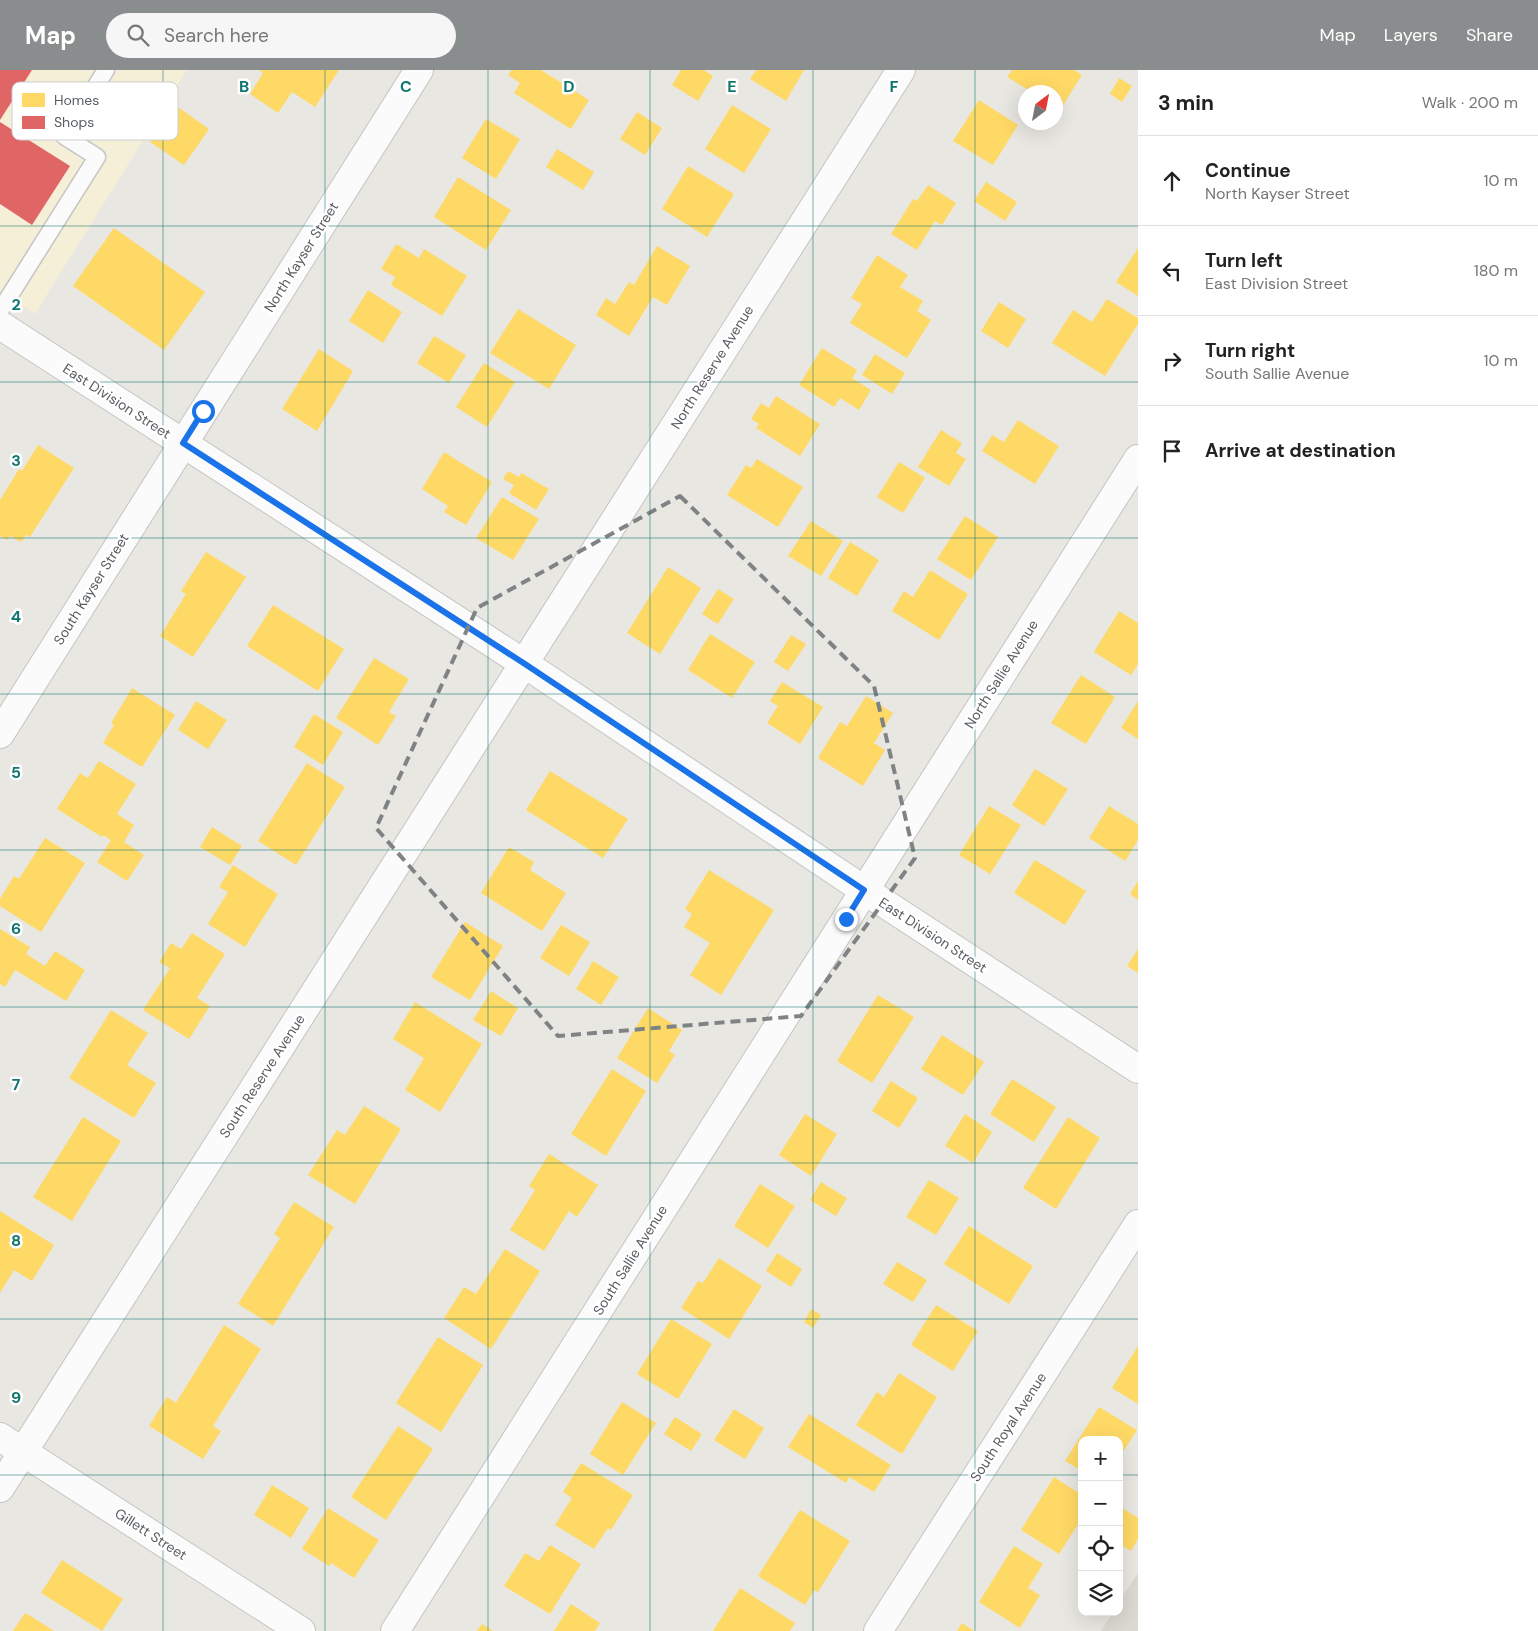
<!DOCTYPE html>
<meta charset="utf-8">
<style>
body{margin:0;font-family:"DM Sans",sans-serif;background:#f6f6f6;color:#222}
.controls{position:absolute;right:15px;bottom:15px;display:grid;overflow:hidden;border-radius:10px;box-shadow:0 5px 20px #0002}
.controls button{width:45px;height:45px;display:grid;place-items:center;padding:0;border:0;border-bottom:1px solid #e0e0e0;background:#fff;color:#222;font:25px sans-serif}
.compass{position:absolute;left:1018px;top:15px;width:45px;height:45px;border-radius:50%;background:#fff;box-shadow:0 5px 20px #0002;rotate:32deg}
.stop{position:absolute;width:15px;height:15px;margin:-11px;border:4px solid #1a73e8;border-radius:50%;background:#fff}
.stop.end{background:#1a73e8;border-color:#fff;box-shadow:0 1px 5px #0008}
.list{margin:0;padding:0;list-style:none}
h2{display:flex;justify-content:space-between;align-items:center;height:65px;margin:0;padding:0 20px;font-size:21px}
h2 small{font-size:16px;font-weight:400;color:#767676}
.list li{display:grid;grid-template-columns:32px 1fr auto;gap:15px;align-items:center;box-sizing:border-box;height:90px;padding:0 20px;border-top:1px solid #e0e0e0}
.list b{display:block;font-size:19px;white-space:nowrap}
.list p{margin:0;font-size:16px;white-space:nowrap;color:#767676}
.list em{font-size:16px;font-style:normal;color:#767676}
.icon{flex:none;width:28px;height:28px;fill:none;stroke:currentColor;stroke-width:2;stroke-linecap:round;stroke-linejoin:round}
.map{position:relative;flex:none;width:1138px;height:1561px;overflow:hidden}
header{display:flex;align-items:center;gap:30px;box-sizing:border-box;height:70px;padding:0 25px;background:#8a8d8e;color:#fff}
header strong{font-size:24px}
nav{display:flex;gap:28px;margin-inline-start:auto;font-size:18px}
.search{width:350px;height:45px;background:#f6f6f6;display:flex;align-items:center;gap:12px;box-sizing:border-box;padding:0 18px;border-radius:28px;color:#767676;font-size:19px}
main{display:flex}
aside{flex:1;background:#fff}
.map>svg:first-child{display:block}
</style>
<header>
<strong>Map</strong>
<div class="search"><svg class="icon" aria-label="search" viewBox="0 0 24 24"><circle cx="10" cy="10" r="6"/><path d="M15 15l6 6"/></svg>Search here</div>
<nav><a>Map</a><a>Layers</a><a>Share</a></nav>
</header>
<main>
<div class="map">
<svg width="1138" height="1561" viewBox="0 0 1138 1561">
<rect width="100%" height="100%" fill="#e8e7e2"/>
<path fill="#f5efd8" d="M0,0H187L35,244L0,220Z"/>
<path fill="#dbdad1" d="M1138,1503V1561H1101L1113,1542H1119V1532Z"/>
<g fill="#ffd966">
<path d="M259,0H339L315,37L292,22L278,43L250,24L263,3Z"/>
<path d="M512,0H541L589,30L571,59L514,23L520,13L508,5Z"/>
<path d="M681,0H704L713,6L698,31L672,15Z"/>
<path d="M756,0H804L786,31L750,9Z"/>
<path d="M1012,0H1074L1082,5L1060,40L1056,37V22H1032L1007,7Z"/>
<path d="M1119,8L1132,16L1122,32L1110,24Z"/>
<path d="M979,30L1018,55L993,95L953,71Z"/>
<path d="M175,35L209,59L184,95L150,72Z"/>
<path d="M732,35L771,59L744,103L705,79Z"/>
<path d="M637,42L662,58L645,85L620,69Z"/>
<path d="M486,49L520,69L496,109L462,88Z"/>
<path d="M557,79L594,102L583,120L546,97Z"/>
<path d="M688,96L734,124L707,167L662,139Z"/>
<path d="M458,107L511,140L486,180L434,147Z"/>
<path d="M986,112L1017,132L1005,151L974,131Z"/>
<path d="M928,115L956,133L942,155L935,151L917,180L891,164L913,129L917,131Z"/>
<path d="M114,158L205,222L164,280L73,216Z"/>
<path d="M396,174L419,188L424,179L467,206L442,246L391,215L395,207L381,199Z"/>
<path d="M657,176L690,196L667,235L653,227L629,266L596,245L606,228L615,234L629,212L634,215Z"/>
<path d="M1138,178V226L1116,212Z"/>
<path d="M877,185L908,205L900,217L923,231L917,241L931,250L907,288L850,253L862,234L851,228Z"/>
<path d="M368,220L402,242L383,273L349,251Z"/>
<path d="M1107,229L1138,248V254L1105,306L1052,273L1073,240L1092,252Z"/>
<path d="M999,232L1026,249L1008,278L981,261Z"/>
<path d="M518,239L576,275L549,319L490,283Z"/>
<path d="M434,266L466,285L449,313L417,293Z"/>
<path d="M822,278L857,300L852,308L871,320L859,340L840,328L834,337L799,315Z"/>
<path d="M319,279L353,301L317,361L282,339Z"/>
<path d="M875,284L905,303L892,324L862,305Z"/>
<path d="M484,293L515,312L487,357L456,337Z"/>
<path d="M776,326L820,354L800,386L756,358L759,354L751,349L761,333L769,338Z"/>
<path d="M1018,350L1059,376L1035,414L982,381L992,365L1004,372Z"/>
<path d="M941,360L962,373L956,383L966,389L949,416L918,397Z"/>
<path d="M38,375L74,398L30,467L26,465L21,472L10,466L7,470L0,466V430L19,399L22,401Z"/>
<path d="M444,382L492,412L466,455L444,442L448,436L422,419Z"/>
<path d="M757,389L803,417L778,457L727,425L746,395L751,398Z"/>
<path d="M899,392L925,408L903,443L877,427Z"/>
<path d="M508,401L519,407L521,403L549,419L536,440L509,423L514,415L503,409Z"/>
<path d="M502,427L539,449L513,490L476,468Z"/>
<path d="M965,446L998,467L971,510L937,489Z"/>
<path d="M811,451L843,471L821,506L788,486Z"/>
<path d="M850,472L879,490L857,526L828,508Z"/>
<path d="M206,482L246,507L193,587L160,566L186,524L181,521Z"/>
<path d="M668,497L701,518L660,584L627,563Z"/>
<path d="M930,500L968,524L939,570L892,541L904,521L913,527Z"/>
<path d="M718,519L734,529L718,554L702,544Z"/>
<path d="M273,535L344,579L318,621L247,576Z"/>
<path d="M1119,541L1138,553V594L1131,605L1094,582Z"/>
<path d="M710,564L755,592L732,628L688,600Z"/>
<path d="M791,565L806,574L788,601L774,592Z"/>
<path d="M374,588L409,609L389,642L396,646L378,675L336,648Z"/>
<path d="M1081,605L1115,627L1086,674L1051,653Z"/>
<path d="M782,612L823,637L800,674L767,653L778,636L770,631Z"/>
<path d="M132,618L175,645L142,697L103,673L114,655L111,653Z"/>
<path d="M866,626L893,643L874,673L885,680L863,716L818,688L840,652L847,656Z"/>
<path d="M196,631L227,650L208,679L178,660Z"/>
<path d="M1138,631V669L1121,658Z"/>
<path d="M314,644L343,662L323,695L294,677Z"/>
<path d="M99,691L136,714L117,744L134,755L124,772L144,785L127,811L97,792L111,770L103,765L102,767L57,739L80,703L88,708Z"/>
<path d="M307,693L345,717L296,795L258,771Z"/>
<path d="M1035,699L1068,719L1044,756L1012,735Z"/>
<path d="M550,701L628,749L603,788L526,740Z"/>
<path d="M989,736L1021,755L990,804L959,785Z"/>
<path d="M1109,736L1138,754V770L1125,791L1089,768Z"/>
<path d="M212,757L242,776L230,795L200,777Z"/>
<path d="M45,768L85,793L41,862L0,836V829L14,806L19,809Z"/>
<path d="M509,777L534,792L530,800L566,823L542,861L481,823Z"/>
<path d="M1035,790L1086,821L1065,855L1014,823Z"/>
<path d="M233,795L278,824L245,877L208,854L228,822L219,817Z"/>
<path d="M709,800L774,840L721,925L690,905L710,873L684,857L692,844L685,839Z"/>
<path d="M1138,811V830L1130,824Z"/>
<path d="M465,852L503,876L470,930L431,907Z"/>
<path d="M561,855L590,872L569,906L540,888Z"/>
<path d="M0,859L30,877L26,884L45,896L55,881L85,900L66,931L15,900L5,917L0,914Z"/>
<path d="M192,863L225,884L197,928L210,936L189,969L143,940L170,898L159,892L171,873L181,879Z"/>
<path d="M1138,879V903L1127,896Z"/>
<path d="M593,891L619,907L601,935L576,919Z"/>
<path d="M491,921L518,938L501,966L473,950Z"/>
<path d="M878,925L914,947L872,1013L837,991Z"/>
<path d="M415,932L482,974L440,1042L405,1020L424,988L393,969Z"/>
<path d="M648,938L682,960L669,981L675,985L657,1013L617,988Z"/>
<path d="M111,940L148,963L127,995L156,1013L134,1048L69,1008Z"/>
<path d="M942,965L984,992L963,1025L921,999Z"/>
<path d="M612,999L646,1021L606,1086L571,1064Z"/>
<path d="M1012,1009L1056,1037L1034,1072L990,1044Z"/>
<path d="M891,1011L918,1028L899,1058L872,1041Z"/>
<path d="M364,1036L401,1059L355,1134L308,1105L337,1060L345,1065Z"/>
<path d="M805,1044L837,1064L811,1106L779,1085Z"/>
<path d="M965,1044L992,1062L973,1093L945,1076Z"/>
<path d="M83,1047L121,1071L72,1151L33,1127Z"/>
<path d="M1068,1047L1100,1068L1056,1139L1023,1118Z"/>
<path d="M549,1084L598,1115L577,1147L569,1141L544,1181L510,1160L535,1120L529,1116Z"/>
<path d="M929,1110L959,1128L936,1165L906,1147Z"/>
<path d="M821,1112L847,1128L836,1146L810,1130Z"/>
<path d="M760,1114L795,1136L768,1178L734,1156Z"/>
<path d="M294,1132L334,1157L273,1256L238,1234L280,1168L274,1164Z"/>
<path d="M0,1141L54,1175L32,1211L14,1200L0,1223Z"/>
<path d="M969,1156L1033,1196L1009,1234L944,1194Z"/>
<path d="M505,1179L540,1201L491,1279L444,1248L464,1217L476,1224Z"/>
<path d="M777,1183L802,1199L791,1217L766,1201Z"/>
<path d="M719,1188L762,1216L729,1269L681,1238L698,1211L703,1213Z"/>
<path d="M897,1192L927,1210L913,1232L883,1214Z"/>
<path d="M936,1235L978,1261L953,1301L911,1275Z"/>
<path d="M811,1239L821,1245L813,1258L804,1252Z"/>
<path d="M671,1249L712,1274L678,1329L637,1304Z"/>
<path d="M224,1255L261,1279L213,1356L221,1361L203,1389L149,1356L167,1327L176,1333Z"/>
<path d="M438,1267L483,1295L441,1362L396,1333Z"/>
<path d="M1138,1276V1334L1112,1318Z"/>
<path d="M899,1303L937,1327L902,1384L856,1355L877,1322L884,1327Z"/>
<path d="M622,1332L656,1353L623,1405L590,1384Z"/>
<path d="M1099,1337L1137,1360L1119,1388V1370H1082V1401L1065,1391Z"/>
<path d="M734,1339L764,1358L745,1389L714,1370Z"/>
<path d="M809,1344L891,1395L874,1422L849,1407L846,1413L788,1377Z"/>
<path d="M675,1347L702,1364L691,1381L664,1364Z"/>
<path d="M398,1356L433,1379L386,1450L351,1427Z"/>
<path d="M581,1393L633,1425L611,1460L608,1458L594,1479L555,1455L572,1428L563,1422Z"/>
<path d="M1054,1407L1082,1425V1448L1059,1484L1021,1460Z"/>
<path d="M272,1415L309,1438L291,1468L254,1445Z"/>
<path d="M1119,1436L1138,1448V1469L1131,1481L1119,1474Z"/>
<path d="M328,1438L379,1470L354,1508L331,1493L329,1496L302,1479Z"/>
<path d="M800,1440L850,1471L818,1522L814,1520L805,1535L758,1506Z"/>
<path d="M550,1475L581,1494L550,1544L504,1516L525,1483L539,1491Z"/>
<path d="M1014,1476L1043,1494L1028,1518L1040,1525L1020,1558L979,1532Z"/>
<path d="M62,1490L123,1529L102,1561L41,1523Z"/>
<path d="M740,1518L795,1553L790,1561H713Z"/>
<path d="M571,1534L600,1553L595,1561H554Z"/>
<path d="M25,1543L32,1547L54,1561H13Z"/>
<path d="M962,1553L974,1561H957Z"/>
<path d="M482,1554L493,1561H477Z"/>
</g>
<g fill="#e06666">
<path d="M0,0H32L0,50Z"/>
<path d="M0,52L70,96L32,155L0,134Z"/>
</g>
<g fill="none" stroke-linecap="round" stroke-linejoin="round">
<g stroke="#c4c4c3" stroke-width="19">
<path id="service" d="M0,241L97,87L64,66L106,0"/>
</g>
<g stroke="#c4c4c3" stroke-width="30">
<g id="minor">
<path d="M0,255L525,594L864,820L1138,999"/>
<path d="M0,664L419,0"/>
<path d="M0,1367L301,1561"/>
<path d="M0,1418L901,0"/>
<path d="M395,1561L1138,389"/>
<path d="M878,1561L1138,1154"/>
</g>
</g>
<use href="#service" stroke="#fcfbfb" stroke-width="16"/>
<use href="#minor" stroke="#fcfbfb" stroke-width="28"/>
</g>
<g fill="none" stroke-linecap="round" stroke-linejoin="round">
<path stroke="#1a73e8" stroke-width="6" d="M203,341L183,373L525,594L864,820L846,849"/>
</g>
<path fill="none" stroke="#808385" stroke-width="4" stroke-dasharray="10 6" stroke-linejoin="round" d="M680,426L874,616L915,788L801,946L558,966L376,758L477,538Z"/>
<path fill="none" stroke="#0f766e" stroke-width="1" stroke-opacity="0.55" d="M163,0V1561M325,0V1561M488,0V1561M650,0V1561M813,0V1561M975,0V1561M0,156H1138M0,312H1138M0,468H1138M0,624H1138M0,780H1138M0,937H1138M0,1093H1138M0,1249H1138M0,1405H1082M1119,1405H1138"/>
<g text-anchor="middle" stroke-width="5" stroke-linejoin="round" paint-order="stroke">
<g font-size="14" fill="#575c61" stroke="#fff">
<text transform="translate(301 187) rotate(-58)" y="5">North Kayser Street</text>
<text transform="translate(712 297) rotate(-58)" y="5">North Reserve Avenue</text>
<text transform="translate(117 331) rotate(33)" y="5">East Division Street</text>
<text transform="translate(91 519) rotate(-58)" y="5">South Kayser Street</text>
<text transform="translate(1001 604) rotate(-58)" y="5">North Sallie Avenue</text>
<text transform="translate(933 865) rotate(33)" y="5">East Division Street</text>
<text transform="translate(262 1006) rotate(-57)" y="5">South Reserve Avenue</text>
<text transform="translate(630 1190) rotate(-58)" y="5">South Sallie Avenue</text>
<text transform="translate(1008 1357) rotate(-57)" y="5">South Royal Avenue</text>
<text transform="translate(151 1464) rotate(33)" y="5">Gillett Street</text>
</g>
</g>
<rect x="12" y="12" width="166" height="58" rx="8" fill="#fff" stroke="#cdced0" stroke-width="1"/>
<rect x="22" y="23" width="23" height="14" fill="#ffd966"/>
<rect x="22" y="46" width="23" height="13" fill="#e06666"/>
<g font-size="14" fill="#575c61">
<text x="54" y="35">Homes</text>
<text x="54" y="57">Shops</text>
</g>
<g font-size="16" text-anchor="middle" font-weight="bold" fill="#0f766e" stroke="#fff" stroke-width="5" stroke-linejoin="round" paint-order="stroke">
<text x="244" y="22">B</text>
<text x="406" y="22">C</text>
<text x="569" y="22">D</text>
<text x="732" y="22">E</text>
<text x="894" y="22">F</text>
<text x="16" y="240">2</text>
<text x="16" y="396">3</text>
<text x="16" y="552">4</text>
<text x="16" y="708">5</text>
<text x="16" y="864">6</text>
<text x="16" y="1020">7</text>
<text x="16" y="1176">8</text>
<text x="16" y="1333">9</text>
</g>
</svg>
<div class="controls">
<button>+</button>
<button>−</button>
<button><svg class="icon" aria-label="locate" viewBox="0 0 24 24"><circle cx="12" cy="12" r="6"/><path d="M12 2v4M12 18v4M2 12h4M18 12h4"/></svg></button>
<button><svg class="icon" aria-label="layers" viewBox="0 0 24 24"><path d="M12 4l9 5-9 5-9-5zM3 14l9 5 9-5"/></svg></button>
</div>
<svg class="compass" viewBox="-18 -18 36 36"><path d="M0-13l5 13h-10z" fill="#e53935"/><path d="M0 13l5-13h-10z" fill="#767676"/></svg>
<div class="stop" style="left:203px;top:341px"></div>
<div class="stop end" style="left:846px;top:849px"></div>
</div>
<aside>
<h2>3 min<small>Walk · 200 m</small></h2>
<ul class="list">
<li><svg class="icon" aria-label="ahead" viewBox="0 0 24 24"><path d="M12 20V5M6 11l6-6 6 6"/></svg><div><b>Continue</b><p>North Kayser Street</p></div><em>10 m</em></li>
<li><svg class="icon" aria-label="left" viewBox="0 0 24 24"><path d="M17 20v-9H6M10 6l-5 5 5 5"/></svg><div><b>Turn left</b><p>East Division Street</p></div><em>180 m</em></li>
<li><svg class="icon" aria-label="right" viewBox="0 0 24 24"><path d="M7 20v-9h11M14 6l5 5-5 5"/></svg><div><b>Turn right</b><p>South Sallie Avenue</p></div><em>10 m</em></li>
<li><svg class="icon" aria-label="arrive" viewBox="0 0 24 24"><path d="M6 21V4h12l-3 4 3 4H6"/></svg><div><b>Arrive at destination</b></div></li>
</ul>
</aside>
</main>
